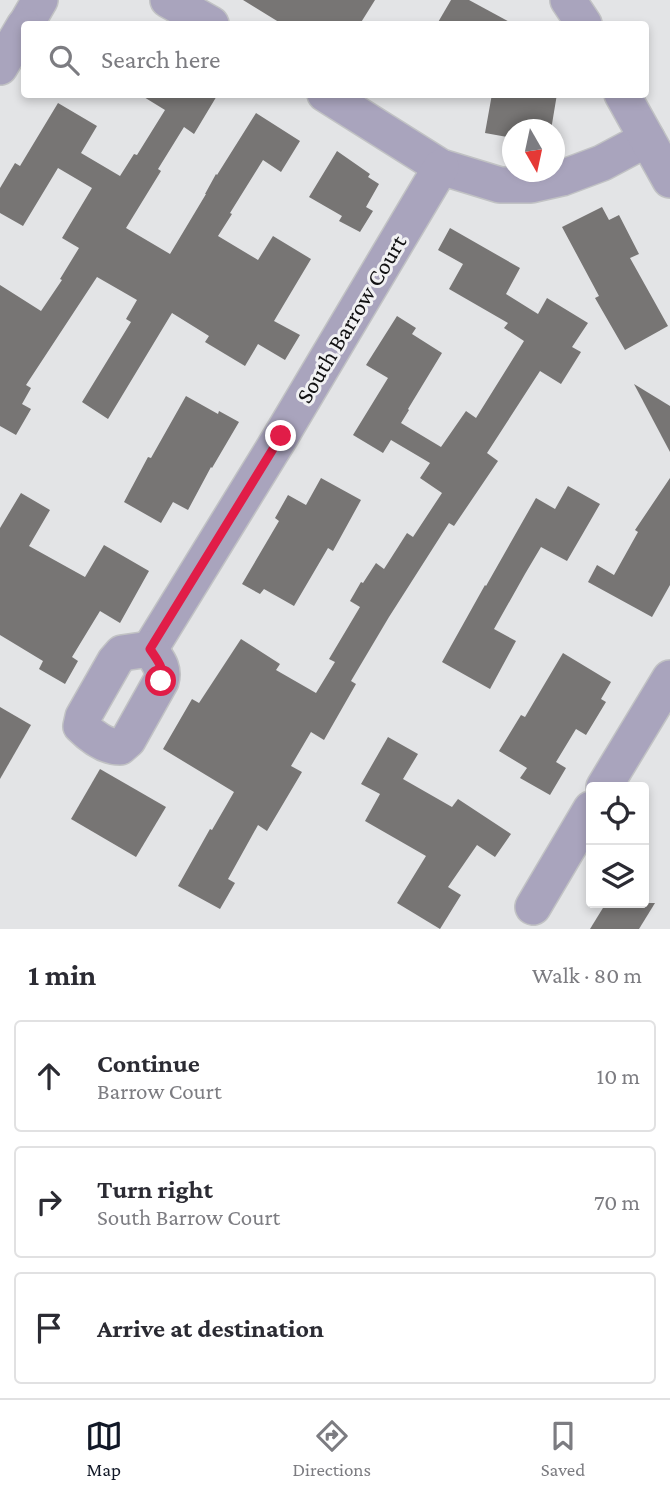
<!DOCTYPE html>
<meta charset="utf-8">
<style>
body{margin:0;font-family:"Crimson Pro",serif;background:#f7f7f7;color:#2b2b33}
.controls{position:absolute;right:21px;bottom:21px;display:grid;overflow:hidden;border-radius:7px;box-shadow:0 4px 10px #0003}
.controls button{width:63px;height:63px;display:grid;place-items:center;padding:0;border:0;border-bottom:2px solid #e1e1e2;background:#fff;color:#2b2b33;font:35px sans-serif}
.compass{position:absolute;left:502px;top:119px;width:63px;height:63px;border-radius:50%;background:#fff;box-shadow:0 4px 10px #0003;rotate:171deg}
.stop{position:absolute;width:21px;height:21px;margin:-16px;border:5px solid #e11d48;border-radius:50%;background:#fff}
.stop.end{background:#e11d48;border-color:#fff;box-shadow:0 2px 7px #0008}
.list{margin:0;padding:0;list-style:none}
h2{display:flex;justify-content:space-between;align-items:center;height:91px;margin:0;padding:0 28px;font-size:30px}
h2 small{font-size:23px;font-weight:400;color:#7c7c81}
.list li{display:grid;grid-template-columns:46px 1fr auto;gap:21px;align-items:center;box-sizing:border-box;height:112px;margin:0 14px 14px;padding:0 14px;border:2px solid #e1e1e2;border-radius:7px}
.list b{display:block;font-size:26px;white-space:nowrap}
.list p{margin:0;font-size:23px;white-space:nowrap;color:#7c7c81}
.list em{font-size:23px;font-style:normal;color:#7c7c81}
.icon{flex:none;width:38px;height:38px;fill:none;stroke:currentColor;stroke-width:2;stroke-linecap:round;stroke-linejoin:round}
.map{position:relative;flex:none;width:670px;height:929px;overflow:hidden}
.search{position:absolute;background:#fff;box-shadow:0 4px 10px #0003;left:21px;right:21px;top:21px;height:77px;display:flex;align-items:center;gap:18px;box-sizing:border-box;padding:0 24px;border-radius:7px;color:#7c7c81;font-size:26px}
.sheet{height:469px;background:#fff}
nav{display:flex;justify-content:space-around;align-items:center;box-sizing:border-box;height:98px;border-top:2px solid #e1e1e2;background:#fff;font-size:19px;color:#7c7c81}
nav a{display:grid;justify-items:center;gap:4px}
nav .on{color:#111827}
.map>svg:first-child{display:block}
</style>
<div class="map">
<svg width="670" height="929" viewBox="0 0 670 929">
<rect width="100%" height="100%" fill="#e3e4e6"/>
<g fill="#777574">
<path d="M243,0H375L360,24H282Z"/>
<path d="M451,0H469L513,24H437Z"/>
<path d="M139,94H218L194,134L184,127L158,169L161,171L126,228L170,254L206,194H205L216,174L217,175L256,113L300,141L281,172L263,160L230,213L232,214L218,236L258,260L273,236L311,259L274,321L300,335L285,360L258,344L245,366L205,342L209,336L172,313L108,419L82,402L131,322L126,319L137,300L97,277L26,385L31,388L22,404L31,409L16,435L0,426V285L41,311L62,280L60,279L79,248L62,238L92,188L58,168L23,226L0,213V188L15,163L20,166L58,103L97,126L81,153L120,176L134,154L137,155L165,110Z"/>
<path d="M492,94H557L551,130H513V138L485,133Z"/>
<path d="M337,151L370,174L368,177L379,184L366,207L373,211L360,232L339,221L342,216L309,197Z"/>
<path d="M602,207L609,220L619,215L639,254L630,258L668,326L625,350L595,298L599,296L562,227Z"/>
<path d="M450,228L520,268L506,294L538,314L547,298L588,323L572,347L581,352L561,384L540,371L487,453L498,461L454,526L449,523L389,617L351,681L356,684L324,740L311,732L291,766L302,772L267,831L258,825L228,879L235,883L220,909L178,886L210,829L212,830L234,792L163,749L192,699L199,703L241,639L280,664L276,670L316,693L335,662L329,659L360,607L350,601L361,582L363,583L376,563L384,569L407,533L413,537L442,493L420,478L430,463L391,440L383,453L353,435L388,378L366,365L397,316L416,328L412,334L442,353L408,409L409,410L401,423L441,447L466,411L476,418L524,341L504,328L508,323L449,289L463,264L438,250Z"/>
<path d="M634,384L670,406V452Z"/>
<path d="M186,396L218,414L219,411L239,422L212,468L211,467L188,510L173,502L161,523L124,502L148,457L151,458Z"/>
<path d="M321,478L361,500L333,551L328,548L294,606L264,589L260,594L242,584L279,521L275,518L288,495L306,505Z"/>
<path d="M670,478V585L652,617L588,582L597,565L614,575L638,532L635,530Z"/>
<path d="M568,486L600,504L567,561L541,547L525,574L494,629L516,641L490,689L442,662L485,585L486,586L536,498L555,509Z"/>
<path d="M21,493L50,510L29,546L85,577L104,545L149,571L120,623L100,611L72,657L78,661L65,684L39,669L43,661L0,635V528Z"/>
<path d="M563,653L611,682L601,699L606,702L586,735L576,729L556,762L566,768L550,795L520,778L527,768L499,751L521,715L525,717Z"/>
<path d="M0,707L31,725L0,779Z"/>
<path d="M388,737L418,754L403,779L452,807L458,799L511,834L495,857L477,845L448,887L461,895L440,929L397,903L426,856L365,821L380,794L361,784Z"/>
<path d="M100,769L166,807L136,857L71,819Z"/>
<path d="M606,903H655L639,929H590Z"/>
</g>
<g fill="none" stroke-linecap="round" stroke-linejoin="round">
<g stroke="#c1c2c4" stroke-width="38">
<g id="minor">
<path d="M168,0L211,24"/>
<path d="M568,0L584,24"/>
<path d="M26,24L40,0"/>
<path d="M0,67L24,26"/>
<path d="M325,94L441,167L500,185H531L562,178L602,163L647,139"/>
<path d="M622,94L670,180"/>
<path d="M150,649L281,436L441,167"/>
<path d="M150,649C157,660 165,668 161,681L128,740L120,747C106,747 91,736 81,726L83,717L115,661L122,653Z"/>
<path d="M604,787L670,678"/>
<path d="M533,907L591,809"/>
</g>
</g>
<use href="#minor" stroke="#a9a4bd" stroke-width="35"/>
</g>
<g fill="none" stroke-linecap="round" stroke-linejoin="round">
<path stroke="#e11d48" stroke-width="9" d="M161,681C165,668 157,660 150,649L281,436"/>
</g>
<g text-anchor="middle" stroke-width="6" stroke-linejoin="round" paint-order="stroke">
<g font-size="24" fill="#111112" stroke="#f1f1f3">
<text transform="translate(351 319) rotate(-59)" y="8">South Barrow Court</text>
</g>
</g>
</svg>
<div class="controls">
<button><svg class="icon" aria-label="locate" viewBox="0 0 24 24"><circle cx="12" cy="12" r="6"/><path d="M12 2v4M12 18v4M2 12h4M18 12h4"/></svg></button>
<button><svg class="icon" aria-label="layers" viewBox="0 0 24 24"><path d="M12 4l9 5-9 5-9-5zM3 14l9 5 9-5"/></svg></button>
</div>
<svg class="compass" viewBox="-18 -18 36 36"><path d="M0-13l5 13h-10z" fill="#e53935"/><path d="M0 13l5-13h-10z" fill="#7c7c81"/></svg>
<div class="stop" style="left:161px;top:681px"></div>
<div class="stop end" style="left:281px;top:436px"></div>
<div class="search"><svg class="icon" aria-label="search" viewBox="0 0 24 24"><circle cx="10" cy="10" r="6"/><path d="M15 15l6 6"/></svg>Search here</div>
</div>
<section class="sheet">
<h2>1 min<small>Walk · 80 m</small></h2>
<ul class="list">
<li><svg class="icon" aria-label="ahead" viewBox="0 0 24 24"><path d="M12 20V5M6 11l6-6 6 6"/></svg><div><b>Continue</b><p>Barrow Court</p></div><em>10 m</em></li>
<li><svg class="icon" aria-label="right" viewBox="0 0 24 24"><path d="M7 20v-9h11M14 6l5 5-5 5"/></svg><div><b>Turn right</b><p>South Barrow Court</p></div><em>70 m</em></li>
<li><svg class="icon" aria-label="arrive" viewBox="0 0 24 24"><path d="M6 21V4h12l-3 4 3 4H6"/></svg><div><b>Arrive at destination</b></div></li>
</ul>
</section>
<nav>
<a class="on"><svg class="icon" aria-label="map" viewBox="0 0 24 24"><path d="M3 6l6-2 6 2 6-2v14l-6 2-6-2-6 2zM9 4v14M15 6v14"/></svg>Map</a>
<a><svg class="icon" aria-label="directions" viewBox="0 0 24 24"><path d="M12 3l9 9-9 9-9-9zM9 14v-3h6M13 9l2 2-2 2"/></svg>Directions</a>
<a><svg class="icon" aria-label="saved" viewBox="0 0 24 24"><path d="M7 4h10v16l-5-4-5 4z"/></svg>Saved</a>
</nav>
